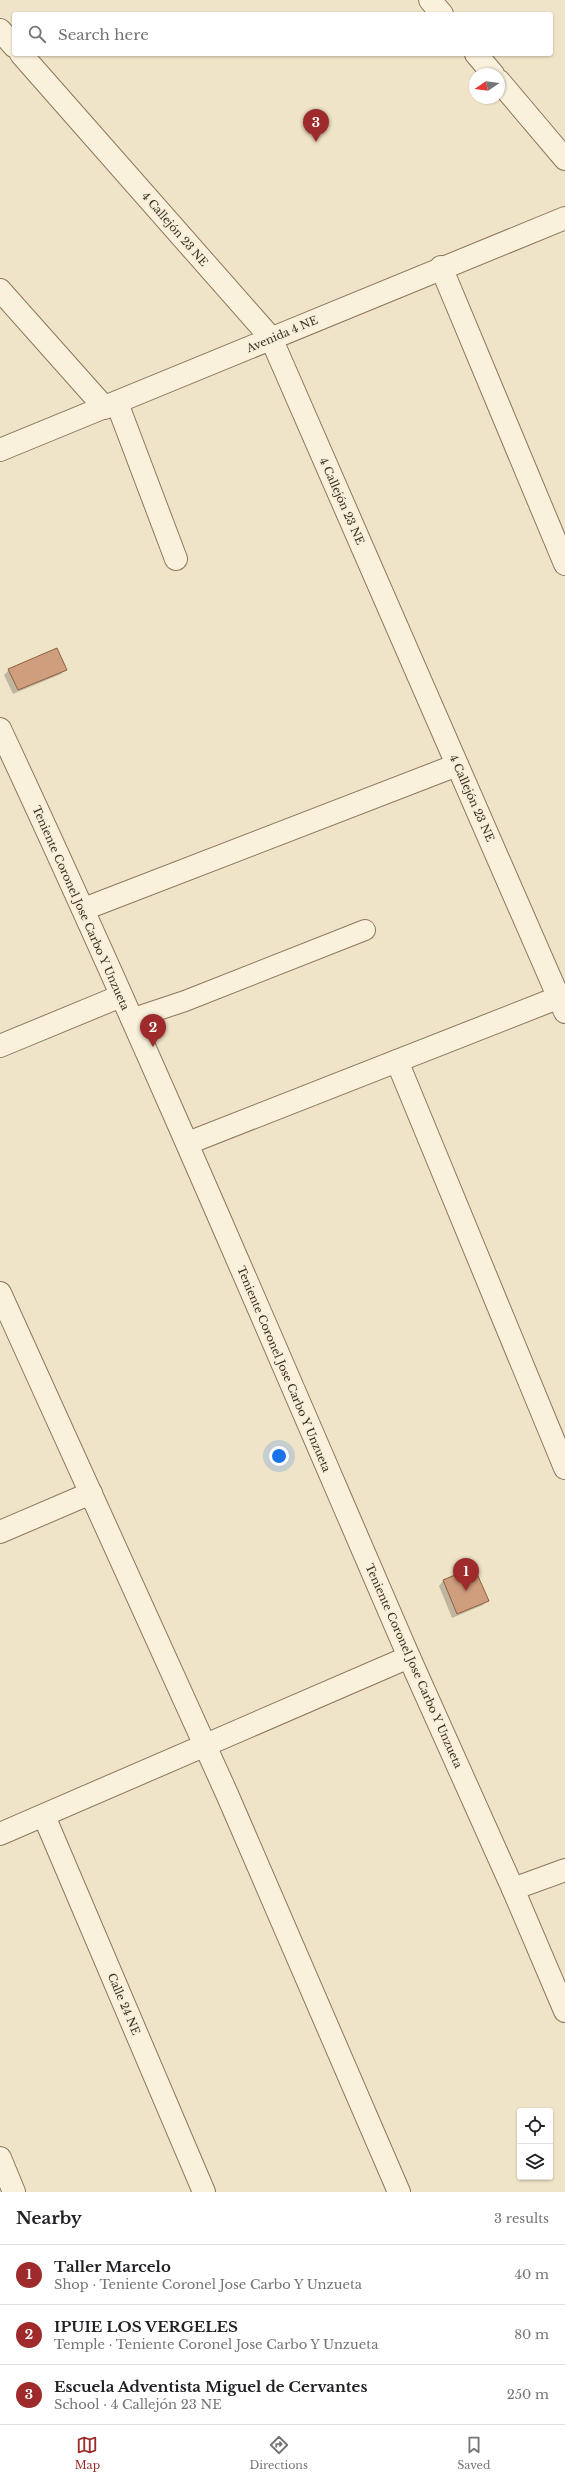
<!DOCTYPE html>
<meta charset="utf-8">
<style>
body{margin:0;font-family:"Libre Baskerville",serif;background:#f2f2f2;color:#202124}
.controls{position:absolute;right:12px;bottom:12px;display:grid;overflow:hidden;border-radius:4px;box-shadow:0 1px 3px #0004}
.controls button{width:36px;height:36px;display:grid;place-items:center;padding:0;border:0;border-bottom:1px solid #e0e0e0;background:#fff;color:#202124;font:20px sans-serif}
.compass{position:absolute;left:469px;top:68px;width:36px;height:36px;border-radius:50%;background:#fff;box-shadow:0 1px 3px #0004;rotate:257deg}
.you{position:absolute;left:279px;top:1456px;width:14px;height:14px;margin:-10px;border:3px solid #fff;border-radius:50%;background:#1a73e8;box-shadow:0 0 0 6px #1a73e833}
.badge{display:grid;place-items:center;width:26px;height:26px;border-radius:50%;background:#9e2a2b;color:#fff;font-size:13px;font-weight:700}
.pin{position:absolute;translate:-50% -33px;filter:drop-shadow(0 1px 2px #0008)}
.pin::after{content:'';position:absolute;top:21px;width:14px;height:12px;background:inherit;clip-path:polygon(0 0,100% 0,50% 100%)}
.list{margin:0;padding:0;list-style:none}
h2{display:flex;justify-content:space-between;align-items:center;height:52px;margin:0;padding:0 16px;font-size:17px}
h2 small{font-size:13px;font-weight:400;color:#757577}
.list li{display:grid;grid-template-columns:26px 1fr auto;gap:12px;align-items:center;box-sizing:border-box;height:60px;padding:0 16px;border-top:1px solid #e0e0e0}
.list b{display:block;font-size:15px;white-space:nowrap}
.list p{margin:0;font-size:13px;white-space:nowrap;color:#757577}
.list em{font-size:13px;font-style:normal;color:#757577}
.icon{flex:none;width:22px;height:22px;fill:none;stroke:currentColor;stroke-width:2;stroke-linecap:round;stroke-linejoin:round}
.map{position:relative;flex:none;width:565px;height:2192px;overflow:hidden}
.search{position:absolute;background:#fff;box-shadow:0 1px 3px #0004;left:12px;right:12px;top:12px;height:44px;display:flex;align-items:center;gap:10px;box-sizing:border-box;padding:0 14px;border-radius:4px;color:#757577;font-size:15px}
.sheet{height:232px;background:#fff}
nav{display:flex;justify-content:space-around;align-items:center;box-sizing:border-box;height:56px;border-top:1px solid #e0e0e0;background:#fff;font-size:11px;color:#757577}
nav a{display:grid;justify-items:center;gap:2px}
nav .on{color:#9e2a2b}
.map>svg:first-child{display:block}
</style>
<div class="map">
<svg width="565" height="2192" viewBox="0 0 565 2192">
<rect width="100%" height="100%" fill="#f0e4c8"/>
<g fill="#0003">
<path d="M65,669L61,674L13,694L4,675L9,670Z"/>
<path d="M474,1568L487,1600L483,1605L452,1618L439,1586L443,1581Z"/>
</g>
<g fill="#cf9f7d" stroke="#8d5f41">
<path d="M57,648L67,670L18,690L8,669Z"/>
<path d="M474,1567L489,1601L457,1614L443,1580Z"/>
</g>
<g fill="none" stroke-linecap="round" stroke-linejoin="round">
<g stroke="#8d765c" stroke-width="22">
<path id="service" d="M131,1019L185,1001L365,930"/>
</g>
<g stroke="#8d765c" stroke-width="24">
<g id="minor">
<path d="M430,0L442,14"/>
<path d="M0,30L14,46"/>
<path d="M21,54L271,338L565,1012"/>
<path d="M476,54L493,74"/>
<path d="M499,81L565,159"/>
<path d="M441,267L565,564"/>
<path d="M0,290L105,408"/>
<path d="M117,403L176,559"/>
<path d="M0,450L565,218"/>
<path d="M0,729C143,1035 275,1347 409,1657"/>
<path d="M84,909L457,765"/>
<path d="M0,1046L121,996"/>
<path d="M397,1061L565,1468"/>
<path d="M188,1143L565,995"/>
<path d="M0,1293L227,1794L399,2192"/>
<path d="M0,1532L91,1493"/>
<path d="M44,1816L204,2192"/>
<path d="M513,1889L565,1870"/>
<path d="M0,2158L14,2192"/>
</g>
</g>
<g stroke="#8d765c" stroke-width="24">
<path id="tertiary" d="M0,1834L409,1657L513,1889L565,2011"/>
</g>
<use href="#service" stroke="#faf1dc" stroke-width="20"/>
<use href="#minor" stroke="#faf1dc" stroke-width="22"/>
<use href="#tertiary" stroke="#faf1dc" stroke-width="22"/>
</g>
<g text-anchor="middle" stroke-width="3" stroke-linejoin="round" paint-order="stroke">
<g font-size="11" fill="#3d2e20" stroke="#f7eed8">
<text transform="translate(175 229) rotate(49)" y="4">4 Callejón 23 NE</text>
<text transform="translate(282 334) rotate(-23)" y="4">Avenida 4 NE</text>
<text transform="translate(342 501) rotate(66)" y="4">4 Callejón 23 NE</text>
<text transform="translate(472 798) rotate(66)" y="4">4 Callejón 23 NE</text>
<text transform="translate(81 908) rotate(66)" y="4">Teniente Coronel Jose Carbo Y Unzueta</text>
<text transform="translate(284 1369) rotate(67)" y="4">Teniente Coronel Jose Carbo Y Unzueta</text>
<text transform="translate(414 1666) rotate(66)" y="4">Teniente Coronel Jose Carbo Y Unzueta</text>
<text transform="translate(124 2004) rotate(67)" y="4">Calle 24 NE</text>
</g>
</g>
</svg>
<div class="controls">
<button><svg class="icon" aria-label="locate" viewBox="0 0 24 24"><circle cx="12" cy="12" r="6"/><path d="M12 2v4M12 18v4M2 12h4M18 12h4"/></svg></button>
<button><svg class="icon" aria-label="layers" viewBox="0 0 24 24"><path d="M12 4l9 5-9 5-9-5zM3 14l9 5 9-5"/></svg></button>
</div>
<svg class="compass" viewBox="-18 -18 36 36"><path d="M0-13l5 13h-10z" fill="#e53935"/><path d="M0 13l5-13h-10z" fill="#757577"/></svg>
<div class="you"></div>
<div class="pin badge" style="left:466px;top:1591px">1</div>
<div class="pin badge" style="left:153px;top:1047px">2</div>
<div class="pin badge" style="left:316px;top:142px">3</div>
<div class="search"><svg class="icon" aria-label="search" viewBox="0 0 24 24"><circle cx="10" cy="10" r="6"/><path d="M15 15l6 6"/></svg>Search here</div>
</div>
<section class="sheet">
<h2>Nearby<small>3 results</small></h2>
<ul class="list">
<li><span class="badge">1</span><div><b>Taller Marcelo</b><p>Shop · Teniente Coronel Jose Carbo Y Unzueta</p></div><em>40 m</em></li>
<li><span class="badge">2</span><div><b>IPUIE LOS VERGELES</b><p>Temple · Teniente Coronel Jose Carbo Y Unzueta</p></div><em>80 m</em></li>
<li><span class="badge">3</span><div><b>Escuela Adventista Miguel de Cervantes</b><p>School · 4 Callejón 23 NE</p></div><em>250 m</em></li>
</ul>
</section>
<nav>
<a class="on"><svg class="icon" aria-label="map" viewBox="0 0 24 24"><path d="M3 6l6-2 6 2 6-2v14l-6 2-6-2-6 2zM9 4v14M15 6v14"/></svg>Map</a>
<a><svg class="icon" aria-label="directions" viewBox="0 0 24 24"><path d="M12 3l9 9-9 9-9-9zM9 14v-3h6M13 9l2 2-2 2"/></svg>Directions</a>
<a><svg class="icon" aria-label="saved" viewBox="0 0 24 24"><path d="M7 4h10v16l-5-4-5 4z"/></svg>Saved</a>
</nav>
